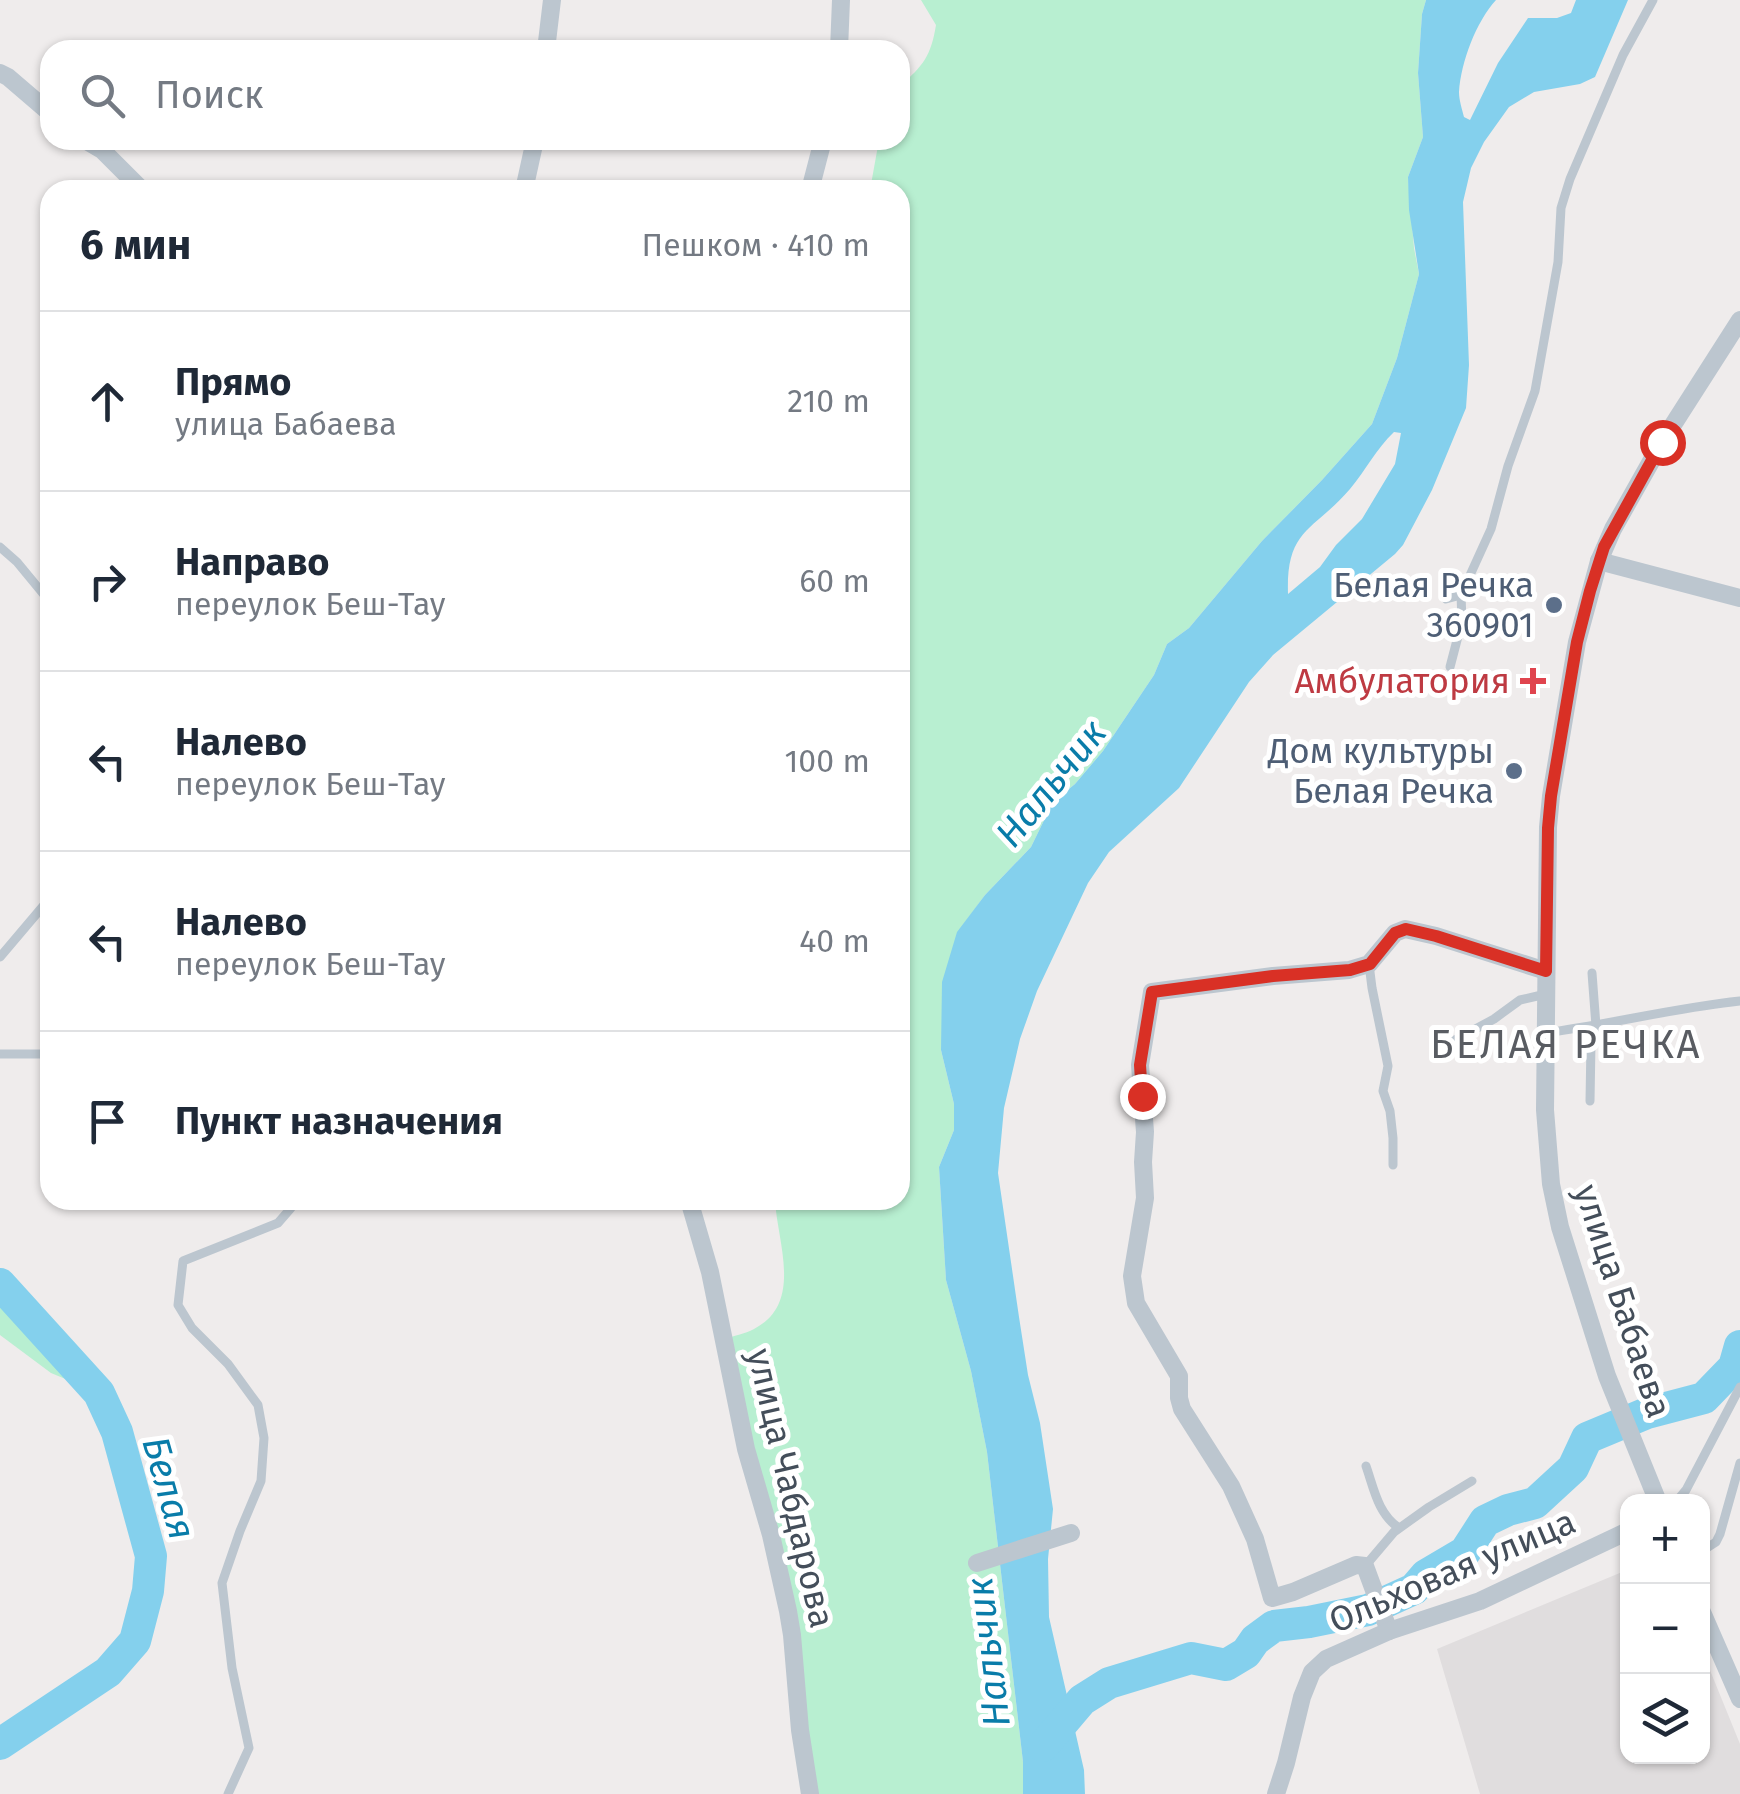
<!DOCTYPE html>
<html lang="ru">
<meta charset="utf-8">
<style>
body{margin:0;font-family:"Fira Sans",sans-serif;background:#f2f2f3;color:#1f2937}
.controls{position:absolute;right:30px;bottom:30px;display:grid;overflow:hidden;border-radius:20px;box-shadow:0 2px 8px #0004}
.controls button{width:90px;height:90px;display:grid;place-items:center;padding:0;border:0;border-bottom:2px solid #e0e1e3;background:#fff;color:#1f2937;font:50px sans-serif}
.stop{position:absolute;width:30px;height:30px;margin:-22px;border:8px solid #d93025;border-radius:50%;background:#fff}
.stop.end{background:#d93025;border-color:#fff;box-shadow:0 2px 10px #0008}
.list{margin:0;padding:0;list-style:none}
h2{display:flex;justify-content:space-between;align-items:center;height:130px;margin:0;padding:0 40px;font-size:42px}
h2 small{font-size:32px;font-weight:400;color:#747a83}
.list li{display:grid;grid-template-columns:65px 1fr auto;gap:30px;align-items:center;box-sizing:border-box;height:180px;padding:0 40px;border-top:2px solid #e0e1e3}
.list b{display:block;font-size:38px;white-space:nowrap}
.list p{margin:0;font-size:32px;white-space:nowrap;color:#747a83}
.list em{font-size:32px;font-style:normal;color:#747a83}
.icon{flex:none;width:55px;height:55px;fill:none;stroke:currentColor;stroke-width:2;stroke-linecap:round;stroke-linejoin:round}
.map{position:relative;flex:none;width:1740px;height:1794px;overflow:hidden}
.search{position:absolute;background:#fff;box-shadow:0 2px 8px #0004;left:40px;top:40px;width:870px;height:110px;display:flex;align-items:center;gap:25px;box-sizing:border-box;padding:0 35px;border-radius:30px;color:#747a83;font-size:38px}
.panel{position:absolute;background:#fff;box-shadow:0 2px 8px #0004;left:40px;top:180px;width:870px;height:1030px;border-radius:30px}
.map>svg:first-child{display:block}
</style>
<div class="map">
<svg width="1740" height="1794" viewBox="0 0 1740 1794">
<rect width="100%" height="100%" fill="#efecec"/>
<path fill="#e0ddde" d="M1627,1570L1628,1756H1702L1703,1653L1740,1744V1794H1480L1437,1649Z"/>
<g fill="#b8efd1">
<path d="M921,0H1426L1422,14L1418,73L1423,137L1408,177L1414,248L1419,274L1397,358L1372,424L1322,480L1262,541L1189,628L1167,644L1154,675L1103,751L1075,784L1053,802L1031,847L985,895L958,932L941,1050L954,1104V1130L939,1167L946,1280L971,1371L987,1452L1023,1762V1794H810L795,1667L724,1339C733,1336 745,1334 754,1329C804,1303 777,1242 775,1200H900V190H870L879,140H900V86C923,66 931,56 936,25Z"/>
<path d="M0,1284L99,1393L51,1373L0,1335Z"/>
</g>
<path fill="#84d0ed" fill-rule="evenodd" d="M1426,0H1496C1476,22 1461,62 1459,92C1459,100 1462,109 1464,117L1470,120L1498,63L1528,18H1557L1571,13L1576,0H1628L1595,77L1580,84L1534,92L1509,107L1484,142L1471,168L1463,202L1469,365L1466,408L1432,490L1403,545L1395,554L1273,655L1249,682L1179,788L1109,852L1088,883L1037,991L1020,1039L1004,1108L998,1173L1019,1317L1028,1375L1040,1423L1053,1509L1048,1559L1049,1617L1084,1770L1085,1794H1023V1762L987,1452L971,1371L946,1280L939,1167L954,1130V1104L941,1050L942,982L957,932L985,895L1031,847L1053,802L1075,784L1103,751L1154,675L1167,644L1189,628L1262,541L1322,480L1372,424L1397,358L1419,274L1409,210L1408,177L1423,137L1418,73L1422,14ZM1394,432L1401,433L1395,464L1362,519L1336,545L1320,567L1288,594C1286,528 1313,532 1350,489C1366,470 1376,449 1394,432Z"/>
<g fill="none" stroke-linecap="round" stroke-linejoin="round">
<g stroke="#84d0ed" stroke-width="32">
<path d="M0,1284L99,1393L117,1432L151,1556L148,1591L135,1641L108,1672L0,1744"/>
<path d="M1043,1746L1082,1700L1109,1683L1191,1658L1226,1665L1246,1653L1255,1640L1274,1626L1309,1622L1368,1610L1414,1589L1426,1575L1465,1552L1485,1521L1508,1510L1535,1503L1573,1468L1587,1438L1647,1413L1704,1398L1734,1367L1740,1346"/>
</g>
<g stroke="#bcc6cf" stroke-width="9">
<path d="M0,547L17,562L50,602"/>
<path d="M1446,599L1461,595L1491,529L1508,466L1535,391L1558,262L1561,208L1570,179L1623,55L1653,0"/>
<path d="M1450,667L1462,621L1461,595"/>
<path d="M0,957L50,898"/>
<path d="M1369,964L1372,988L1388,1066L1383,1091L1390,1111L1393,1138V1165"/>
<path d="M1545,1033C1611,1024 1675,1008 1740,1001"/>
<path d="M1455,1040L1494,1019L1520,1000L1546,994"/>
<path d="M0,1054H50"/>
<path d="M1590,1101L1591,1043L1596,1026L1592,973"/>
<path d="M1366,1466C1374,1489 1378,1514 1399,1528"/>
<path d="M1676,1502L1686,1490L1740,1387"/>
<path d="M1702,1551L1716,1542L1720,1534L1740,1463"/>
<path d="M1366,1565L1394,1532L1429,1507L1472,1481"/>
<path d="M228,1794L249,1748L232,1668L222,1583L240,1531L261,1481L264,1438L258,1405L228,1364L192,1328L178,1305L183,1261L278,1223L291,1208L293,1200"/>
</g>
<g stroke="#bcc6cf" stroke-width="18">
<path d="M546,50L552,0"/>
<path d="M839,50L841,0"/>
<path d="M0,73L8,77L50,113"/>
<path d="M85,140L102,150L142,190"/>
<path d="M524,190L535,140"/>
<path d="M810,190L823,140"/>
<path d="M1599,561L1740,598"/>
<path d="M689,1200L710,1272L746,1449L771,1535L788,1611L792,1635L800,1730L810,1794"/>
<path d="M1658,1502L1607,1376L1560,1227L1551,1184L1545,1110L1548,827L1551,796L1577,642L1599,561L1613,529L1662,442L1740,320"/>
<path d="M977,1563L1071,1533"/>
<path d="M1702,1612L1740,1699"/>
<path d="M1389,1631L1365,1566L1356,1565L1293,1592L1272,1598L1255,1539L1231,1486L1182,1409L1179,1398V1376L1136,1303L1132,1276L1145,1198L1143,1162L1145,1132L1140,1065L1152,992L1273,976L1349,970L1369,964L1395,933L1405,929L1436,936L1546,971"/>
<path d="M1276,1794L1286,1763L1302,1697L1312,1672L1326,1659L1389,1631L1480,1601L1628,1531"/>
</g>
</g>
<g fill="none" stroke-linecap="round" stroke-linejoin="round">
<path stroke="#d93025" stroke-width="12" d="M1142,1096L1140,1065L1152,992L1273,976L1350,970L1370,964L1395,933L1406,929L1436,936L1546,971L1548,828L1551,796L1577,642L1590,591L1604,547L1662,442"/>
</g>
<g fill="#5c6f8a" stroke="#fff" stroke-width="4">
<circle cx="1554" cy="605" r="10"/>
<circle cx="1514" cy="771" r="10"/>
</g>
<path fill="#e0444e" stroke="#fff" stroke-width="4" d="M1528 666h10v10h10v10h-10v10h-10v-10h-10v-10h10z"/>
<g text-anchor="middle" stroke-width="10" stroke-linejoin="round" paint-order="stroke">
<g font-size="35" fill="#4e5e75" stroke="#fff" text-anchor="end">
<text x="1534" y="597">Белая Речка<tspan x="1534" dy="40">360901</tspan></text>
<text x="1494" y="763">Дом культуры<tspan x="1494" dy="40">Белая Речка</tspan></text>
</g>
<g font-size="35" fill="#be3a42" stroke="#fff" text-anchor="end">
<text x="1510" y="693">Амбулатория</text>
</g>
<g font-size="35" fill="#444e5a" stroke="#fff">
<text transform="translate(1623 1301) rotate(72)" y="12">улица Бабаева</text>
<text transform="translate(791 1488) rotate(77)" y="12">улица Чабдарова</text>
<text transform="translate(1452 1571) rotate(-23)" y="12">Ольховая улица</text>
</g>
<g font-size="38" font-style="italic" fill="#097ca9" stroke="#fff">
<text transform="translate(1051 783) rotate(-51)" y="13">Нальчик</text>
<text transform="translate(169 1488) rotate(74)" y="13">Белая</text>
<text transform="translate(988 1652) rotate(-97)" y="13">Нальчик</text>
</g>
<g font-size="40" letter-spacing="2.5" fill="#595c62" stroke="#fff">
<text x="1566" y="1058">БЕЛАЯ РЕЧКА</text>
</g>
</g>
</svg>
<div class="controls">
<button>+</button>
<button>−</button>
<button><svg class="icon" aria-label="layers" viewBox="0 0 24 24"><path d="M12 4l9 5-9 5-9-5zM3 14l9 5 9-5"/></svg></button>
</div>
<div class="stop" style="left:1662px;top:442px"></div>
<div class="stop end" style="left:1142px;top:1096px"></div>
<div class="search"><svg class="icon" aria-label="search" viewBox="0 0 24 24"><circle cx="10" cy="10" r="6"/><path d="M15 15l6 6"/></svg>Поиск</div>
<section class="panel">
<h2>6 мин<small>Пешком · 410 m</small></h2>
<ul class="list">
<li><svg class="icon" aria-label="ahead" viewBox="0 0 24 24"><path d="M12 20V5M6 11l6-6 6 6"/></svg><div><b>Прямо</b><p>улица Бабаева</p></div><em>210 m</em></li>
<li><svg class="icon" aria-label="right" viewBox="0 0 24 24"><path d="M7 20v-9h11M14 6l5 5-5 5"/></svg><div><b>Направо</b><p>переулок Беш-Тау</p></div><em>60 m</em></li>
<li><svg class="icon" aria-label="left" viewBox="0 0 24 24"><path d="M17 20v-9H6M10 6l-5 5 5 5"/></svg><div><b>Налево</b><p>переулок Беш-Тау</p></div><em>100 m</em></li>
<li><svg class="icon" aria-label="left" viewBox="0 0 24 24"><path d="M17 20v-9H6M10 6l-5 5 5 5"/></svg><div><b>Налево</b><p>переулок Беш-Тау</p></div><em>40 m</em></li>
<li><svg class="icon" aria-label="arrive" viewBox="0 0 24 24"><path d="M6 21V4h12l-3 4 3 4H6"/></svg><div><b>Пункт назначения</b></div></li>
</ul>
</section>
</div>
